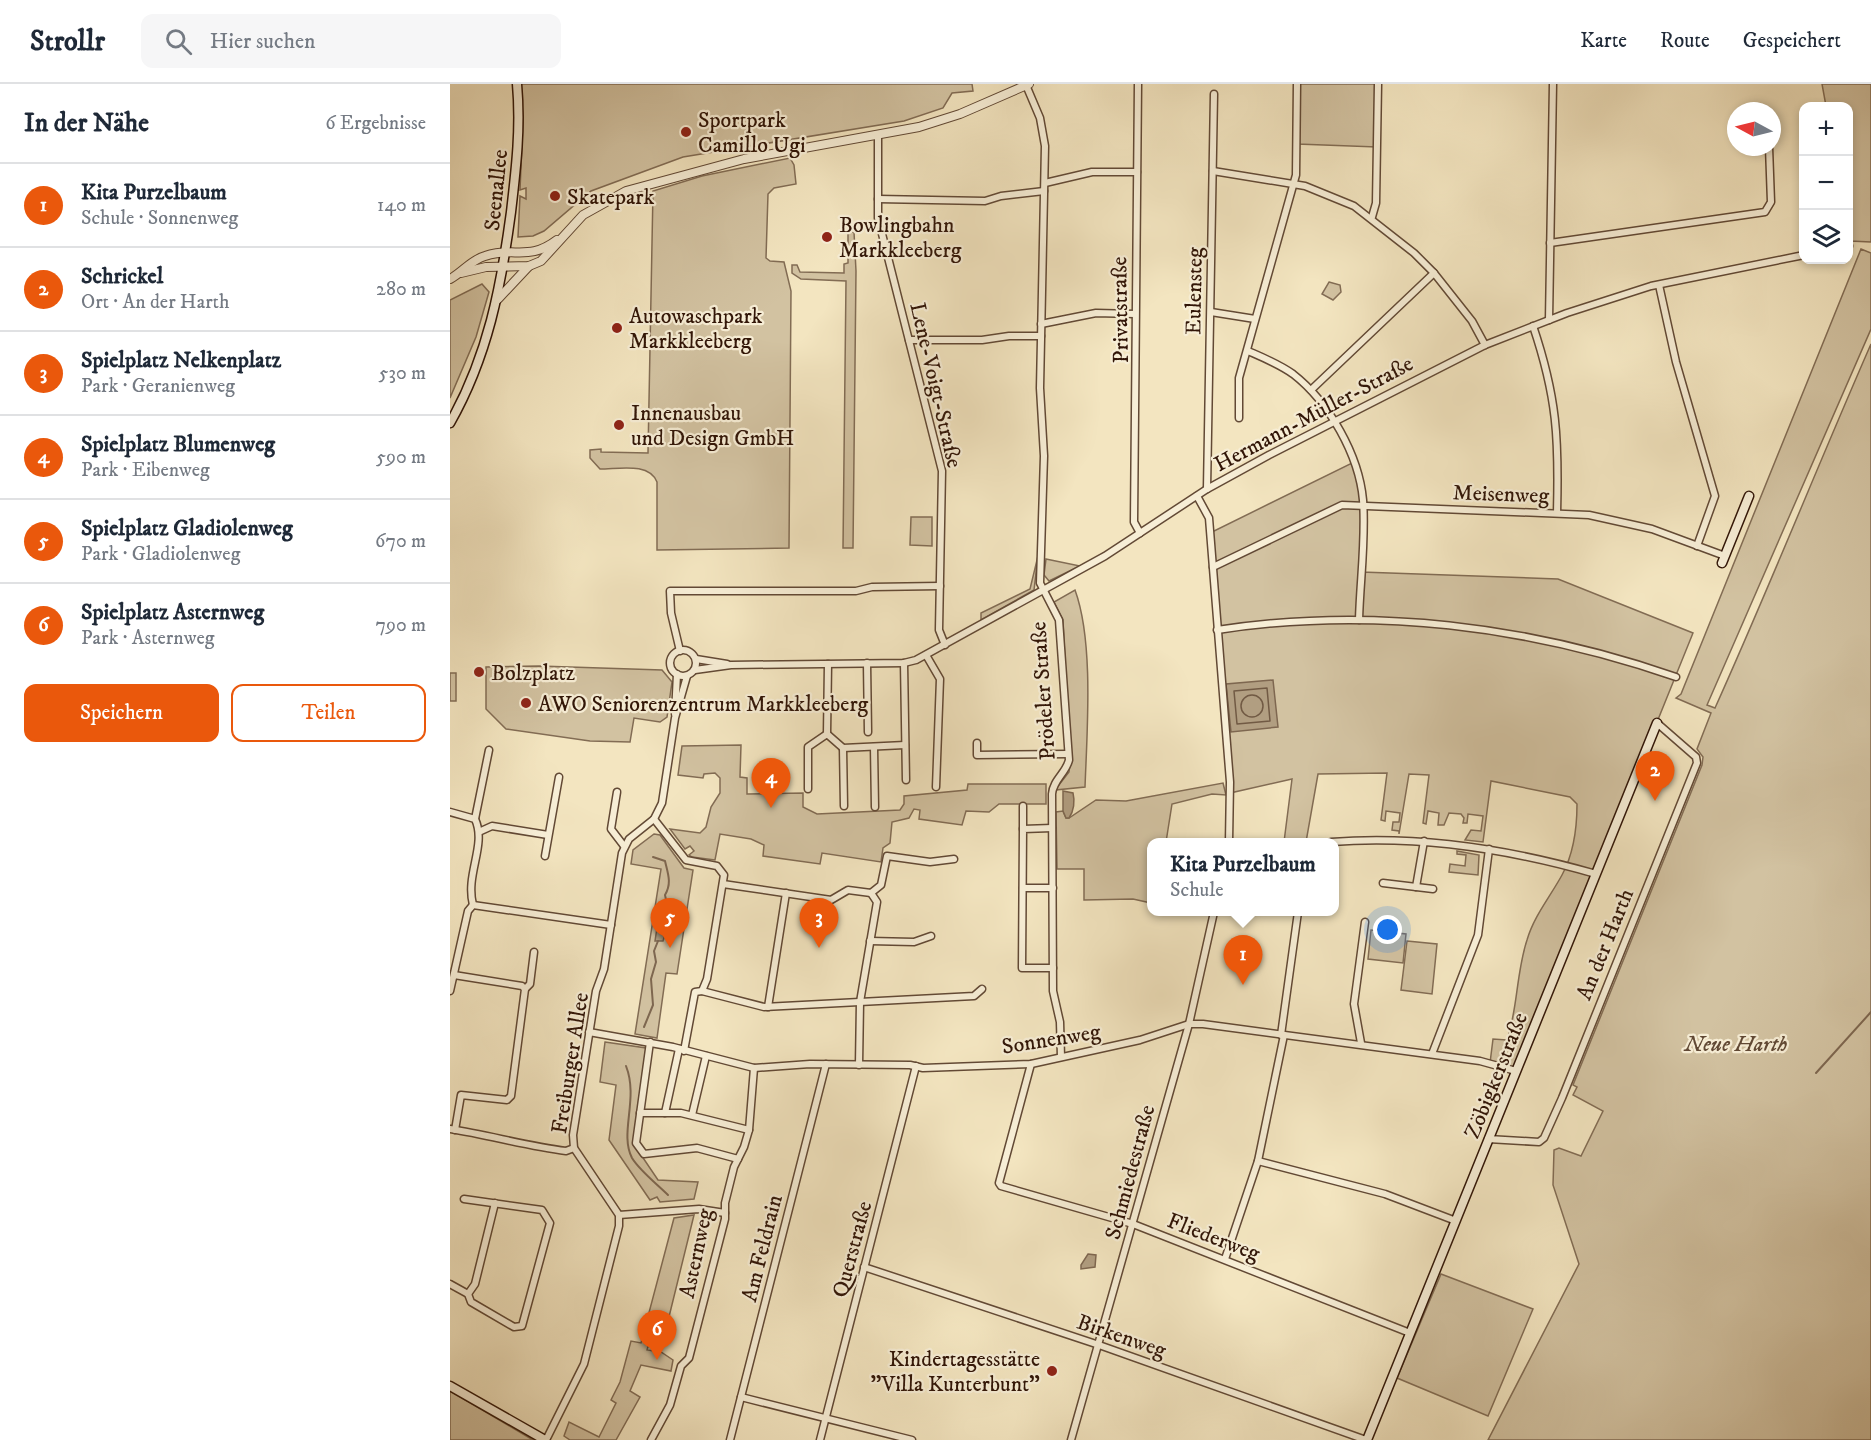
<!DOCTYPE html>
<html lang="de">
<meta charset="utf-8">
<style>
body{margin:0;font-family:"IM FELL DW Pica",serif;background:#f6f6f7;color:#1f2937}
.controls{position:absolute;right:18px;top:18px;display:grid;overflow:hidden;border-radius:12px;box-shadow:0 3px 9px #0003}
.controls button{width:54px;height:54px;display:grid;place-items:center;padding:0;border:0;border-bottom:2px solid #e0e1e3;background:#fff;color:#1f2937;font:30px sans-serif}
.compass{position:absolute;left:1277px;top:18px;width:54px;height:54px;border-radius:50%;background:#fff;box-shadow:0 3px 9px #0003;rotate:277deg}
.you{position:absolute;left:938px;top:846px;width:21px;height:21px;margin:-15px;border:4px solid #fff;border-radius:50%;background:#1a73e8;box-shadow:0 0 0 9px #1a73e833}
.badge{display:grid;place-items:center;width:39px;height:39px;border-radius:50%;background:#ea580c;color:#fff;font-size:20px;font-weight:700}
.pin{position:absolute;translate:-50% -50px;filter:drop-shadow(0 2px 3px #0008)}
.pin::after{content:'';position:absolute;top:32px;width:21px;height:18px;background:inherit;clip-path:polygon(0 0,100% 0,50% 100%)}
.popup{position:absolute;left:697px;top:754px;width:192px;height:78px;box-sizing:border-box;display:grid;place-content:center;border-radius:12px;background:#fff;filter:drop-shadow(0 2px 4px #0005);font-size:20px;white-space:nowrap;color:#747a83}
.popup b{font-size:22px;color:#1f2937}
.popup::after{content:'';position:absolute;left:50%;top:100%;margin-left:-12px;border:12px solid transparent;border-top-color:#fff}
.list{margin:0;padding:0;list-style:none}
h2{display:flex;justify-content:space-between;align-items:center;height:78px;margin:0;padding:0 24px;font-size:26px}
h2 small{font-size:20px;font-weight:400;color:#747a83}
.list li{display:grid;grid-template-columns:39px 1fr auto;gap:18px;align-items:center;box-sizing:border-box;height:84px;padding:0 24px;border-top:2px solid #e0e1e3}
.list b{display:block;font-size:22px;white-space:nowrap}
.list p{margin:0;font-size:20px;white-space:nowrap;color:#747a83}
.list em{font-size:20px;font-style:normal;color:#747a83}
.actions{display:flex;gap:12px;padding:18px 24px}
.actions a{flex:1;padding:14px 0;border:2px solid #ea580c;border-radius:12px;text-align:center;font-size:21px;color:#ea580c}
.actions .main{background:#ea580c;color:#fff}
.icon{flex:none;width:33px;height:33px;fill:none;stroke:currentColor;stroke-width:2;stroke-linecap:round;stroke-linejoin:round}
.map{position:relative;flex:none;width:1421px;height:1356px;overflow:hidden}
header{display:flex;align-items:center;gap:36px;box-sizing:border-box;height:84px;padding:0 30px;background:#fff;border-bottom:2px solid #e0e1e3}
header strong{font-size:28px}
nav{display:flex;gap:33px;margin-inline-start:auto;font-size:21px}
.search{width:420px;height:54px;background:#f6f6f7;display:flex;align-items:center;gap:15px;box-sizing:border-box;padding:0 21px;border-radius:12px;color:#747a83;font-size:22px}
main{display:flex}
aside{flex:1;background:#fff}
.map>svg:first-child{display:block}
</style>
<header>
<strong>Strollr</strong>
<div class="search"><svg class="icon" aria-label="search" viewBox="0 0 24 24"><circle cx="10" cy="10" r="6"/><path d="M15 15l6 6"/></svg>Hier suchen</div>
<nav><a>Karte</a><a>Route</a><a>Gespeichert</a></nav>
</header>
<main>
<aside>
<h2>In der Nähe<small>6 Ergebnisse</small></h2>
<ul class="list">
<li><span class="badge">1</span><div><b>Kita Purzelbaum</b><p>Schule · Sonnenweg</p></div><em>140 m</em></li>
<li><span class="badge">2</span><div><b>Schrickel</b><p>Ort · An der Harth</p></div><em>280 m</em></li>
<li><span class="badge">3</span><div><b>Spielplatz Nelkenplatz</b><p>Park · Geranienweg</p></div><em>530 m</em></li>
<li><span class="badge">4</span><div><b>Spielplatz Blumenweg</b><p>Park · Eibenweg</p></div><em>590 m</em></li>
<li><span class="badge">5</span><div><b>Spielplatz Gladiolenweg</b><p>Park · Gladiolenweg</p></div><em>670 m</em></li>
<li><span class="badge">6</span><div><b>Spielplatz Asternweg</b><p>Park · Asternweg</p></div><em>790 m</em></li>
</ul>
<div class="actions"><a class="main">Speichern</a><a>Teilen</a></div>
</aside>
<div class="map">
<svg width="1421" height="1356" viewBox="0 0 1421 1356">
<rect width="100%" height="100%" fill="#f3e5c0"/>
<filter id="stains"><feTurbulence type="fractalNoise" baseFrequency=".00333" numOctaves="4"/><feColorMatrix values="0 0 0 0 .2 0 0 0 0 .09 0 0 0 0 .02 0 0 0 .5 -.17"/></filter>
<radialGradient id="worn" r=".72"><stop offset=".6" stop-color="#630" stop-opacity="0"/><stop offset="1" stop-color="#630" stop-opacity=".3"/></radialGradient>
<g fill="#d2c2a1" stroke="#826c54" stroke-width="1.5">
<path d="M71,0H522L523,7L502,9L493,24L454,37L233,73L141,107L94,147L83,152L68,153L70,112L76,115V104L70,106L73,37Z"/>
<path d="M847,0H928L927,63L847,60Z"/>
<path d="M1372,0H1421V158L1400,157L1398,22H1376Z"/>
<path d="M340,74L344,81L346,100L324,104L318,110L316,174L320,177L334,178L341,207L339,464L207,466V398C199,378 169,385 150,385L140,374V366L151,365V368L198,369L203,107L252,92Z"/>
<path d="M398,148H404L406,187L403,464H393L396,197L351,195L342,189V181H347L350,188L394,189V180L398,179Z"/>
<path d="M1411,165L1421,169V245L1257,621L1265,624C1319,504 1368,381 1421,260V1356H1038L1129,1180L1103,1101L1104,1066L1109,1064L1131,1072L1153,1027L1123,1011L1127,1003L1123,1001L1252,681L1253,673L1247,665L1261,629L1226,614L1231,610Z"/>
<path d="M879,198L890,201L891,208L883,216L872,210Z"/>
<path d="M32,200L39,208L26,253L0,314V216Z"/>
<path d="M904,378L913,417L911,488L1108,495L1243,549L1066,987L1040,979L1043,955L1057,956C1068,924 1066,889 1077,856C1084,832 1100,813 1112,791C1124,769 1127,745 1127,720L1120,713L1041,697L1033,758L1015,756L1021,746L1031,747L1033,732L1018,730L1017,739H1013L1014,734L1011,730L999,729L994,741H988L989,729L978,727L976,740L973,739L979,691L959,690L949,750V747L942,746L943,738H949L950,729L936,727L935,737L931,736L937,689L868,690L856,758H834L842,695L780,709L760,449Z"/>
<path d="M461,433H482V462L460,461Z"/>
<path d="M588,472L584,506L531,536V529L580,505Z"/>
<path d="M596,475L630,482L599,497L594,491Z"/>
<path d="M625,506C644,558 637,647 635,703L605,706L619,688L620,679L613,536L604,518Z"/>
<path d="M89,582L212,586L222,598L217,633L210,638L184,634L180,658L140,657L56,645L36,625V583Z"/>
<rect x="0" y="589" width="6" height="28"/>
<path d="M291,661L290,693L297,694V710L353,709V723L367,730L450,726L454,720V712L517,706L518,700H596V720H549L539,728L516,727L512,741L469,735L470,726L464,725L459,734L442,738L440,759L433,764L431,778L372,769L370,780L313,772L314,761L301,755L270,750L265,776L242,773L239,771L244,767L240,762L235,765L220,745L250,749L256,743L261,723L270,709V694L265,689L254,690L253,694L228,691L232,662Z"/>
<path d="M773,699L776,711L762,710L722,720L716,758H702L701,819L683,815L634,816V785H607L606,728L613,727L616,734H619L646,716L676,717Z"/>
<path d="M204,750L210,751L234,784L243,786L227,890L216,889L207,954L185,950L211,785L181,780L183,766Z"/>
<path d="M1007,767L1029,771L1028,791L999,788L1000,780L1015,782L1016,771L1007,770Z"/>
<path d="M921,846L956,850L953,879L918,875Z"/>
<path d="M957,857L987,860L982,910L951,906Z"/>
<path d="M155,958L196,964L183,1059L208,1096L248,1098L244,1115L210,1118L207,1113L200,1116L159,1056L166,1001L150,998Z"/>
<path d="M244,1131L216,1245L204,1242L197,1266L211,1268L223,1276L221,1287L191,1281L180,1307L190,1313L166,1356H120L114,1352L119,1338L149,1353L166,1319L161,1316L170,1298L181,1257L191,1259L224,1134Z"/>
<path d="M991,1190L1083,1225L1038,1332L947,1294Z"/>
<path d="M0,1307L83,1356H0Z"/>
</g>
<g fill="#b19e81" stroke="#7e6750" stroke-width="1.5">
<path d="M823,596L828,643L781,648L776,600Z"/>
<path d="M613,707L623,709C625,717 624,727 619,734H616L613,727Z"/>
<path d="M209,831L220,833L213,857H205Z"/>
<path d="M638,1170L646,1171L645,1183L631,1185V1181Z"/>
</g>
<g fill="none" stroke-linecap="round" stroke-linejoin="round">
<g stroke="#715a44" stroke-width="1.5">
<path d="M817,604L820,637L787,640L784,607Z"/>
<circle cx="802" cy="622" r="11"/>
</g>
<g stroke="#7e6750" stroke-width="2">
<path d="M203,773L215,777C218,790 222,799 215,811L218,825L215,832"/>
<path d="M194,943L203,921L201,895L206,878L204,867L208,857"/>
<path d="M176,982C189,1015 169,1049 182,1074C190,1087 207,1100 218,1111"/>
<path d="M1366,989L1421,928"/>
</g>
<g stroke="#624935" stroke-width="9">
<g id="minor">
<path d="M688,0L684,438L690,449"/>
<path d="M576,1L590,34L595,62L590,304L594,372L590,499L609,536L619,676C616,689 603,696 602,710L603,907L610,938L611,973"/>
<path d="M428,51V134L492,387L489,546L495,561"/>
<path d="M763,87L855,102L904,122L964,169L984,189L1022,237L1035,261"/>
<path d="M595,99L642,88H687"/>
<path d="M428,115L535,117L551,112L594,107"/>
<path d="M922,133L926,119L928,0"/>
<path d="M1100,159L1315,128L1321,118L1319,63"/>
<path d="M1398,162H1399"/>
<path d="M1209,201L1226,278L1265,412L1247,462"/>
<path d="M761,228L805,235"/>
<path d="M1099,236L1103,0"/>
<path d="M591,240L646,229L685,230"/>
<path d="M1083,242C1107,313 1109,355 1107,429"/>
<path d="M459,256H532L559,252H591"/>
<path d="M798,267C814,274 829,280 843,290C879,318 909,371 913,416C916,455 910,497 909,536"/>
<path d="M861,306L984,189"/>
<path d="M789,334V294L846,91L847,0"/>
<path d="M757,405L764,10"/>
<path d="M747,412L759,434L780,698L779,758"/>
<path d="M763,483L892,421L1139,431L1202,445L1275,472"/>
<path d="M767,546C921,522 1079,542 1226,593"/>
<circle cx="233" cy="579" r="13"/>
<path d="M230,567L221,529L220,507H406L422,503L490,502"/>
<path d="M476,571L490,595L486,703"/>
<path d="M246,575L277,580"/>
<path d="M417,579L418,648"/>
<path d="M454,579L456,696"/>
<path d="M245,586L281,581L454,579L466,576L655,472L757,405L819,371L1035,261L1117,229L1201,202L1354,171"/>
<path d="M225,630L227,590"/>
<path d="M377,650L378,580"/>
<path d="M527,659V671L618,670"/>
<path d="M424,663L425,723"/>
<path d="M393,664L394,722"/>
<path d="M358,705V663L377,650L393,664L455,661"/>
<path d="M167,708L161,745L174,762"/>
<path d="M573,722V745"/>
<path d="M0,728L25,735C37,761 15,790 23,821"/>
<path d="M25,735L39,666"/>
<path d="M204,735L236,776L267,782L274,791L257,895L252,907L245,908L234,967"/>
<path d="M602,744L573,745L572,884H603"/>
<path d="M31,747L42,742L98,751"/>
<path d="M881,758C972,751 1059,765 1146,790"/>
<path d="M95,772L109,693"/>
<path d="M933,799L983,805"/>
<path d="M273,800L381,816L398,806L421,809"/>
<path d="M966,803L974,757"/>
<path d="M573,804H603"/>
<path d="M421,809L431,801L437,772L480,778L504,775"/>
<path d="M420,857L464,858L481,852"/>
<path d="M4,891L72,902L75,905L61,1012L57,1016L11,1011L5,1046"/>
<path d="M75,905L80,900L84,868"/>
<path d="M0,907L18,827L23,821L161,841"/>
<path d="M252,907L314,923L524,912L532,905"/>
<path d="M318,923L336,809"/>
<path d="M139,948L223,963L304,984L360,980L460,981L473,984L581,980L690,956L739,940H753L1030,977L1066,987"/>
<path d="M831,951L848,828"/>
<path d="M200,958L186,1059L194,1070L247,1064L288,1075"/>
<path d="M911,959L904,920L915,838"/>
<path d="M982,970L1028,851L1039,765"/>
<path d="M581,980L549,1099L551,1102L683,1140L960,1249"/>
<path d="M409,981L410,918L427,818L421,809"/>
<path d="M190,1029H231L299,1046"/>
<path d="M215,1029L229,965"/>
<path d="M242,1031L256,972"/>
<path d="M0,1045C39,1051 76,1062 116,1067L124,1064"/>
<path d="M1038,1055L1089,1058L1094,1054L1112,1014L1247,679L1246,673L1207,639"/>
<path d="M808,1077L935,1110L1006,1137"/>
<path d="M169,1131L249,1125L275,1129"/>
<path d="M775,1175L808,1077L834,951"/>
<path d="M414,1183L649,1261L916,1356"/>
<path d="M0,1200L18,1210L21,1218L64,1243L72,1242L100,1139L92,1126L14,1115"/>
<path d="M18,1210L25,1200L45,1119"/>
<path d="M291,1313L462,1356"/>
<path d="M96,1356L134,1280L169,1142V1131L124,1064L123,1051L146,907L154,885L172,769L179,755L204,735L212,719L225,634L237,592"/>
<path d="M201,1356L220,1321L231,1282L239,1274L275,1135V1119L284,1083L294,1063L299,1046L304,984"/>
<path d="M280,1356L376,980"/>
<path d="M370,1356L466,982"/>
<path d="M621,1356L739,940L764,828"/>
</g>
</g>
<g stroke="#624935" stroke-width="10">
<g id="tertiary">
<path d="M11,189L36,183L79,182L91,177L133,131L176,107L294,75L469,43L510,30L579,0"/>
<path d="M0,195C13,188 21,176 35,172C64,162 78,178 107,156"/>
<path d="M48,215L79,182"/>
</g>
</g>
<g stroke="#311507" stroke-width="11">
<g id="secondary">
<path d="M0,339C38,272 51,203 61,128C66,85 71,44 67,0"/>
<path d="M1272,479L1299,412"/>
<path d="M0,1302L95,1356"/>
<path d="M917,1356L1207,639"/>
</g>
</g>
<use href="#minor" stroke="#f7eed6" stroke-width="6"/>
<use href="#tertiary" stroke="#f7eed6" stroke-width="8"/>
<use href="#secondary" stroke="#f7eed6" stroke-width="8"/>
</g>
<g fill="#8f2418" stroke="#f7eed6" stroke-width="2">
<circle cx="236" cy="48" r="6"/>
<circle cx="105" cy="112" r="6"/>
<circle cx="377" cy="153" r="6"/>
<circle cx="167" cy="244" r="6"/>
<circle cx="169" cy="341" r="6"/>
<circle cx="29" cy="588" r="6"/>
<circle cx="76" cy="619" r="6"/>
<circle cx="602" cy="1287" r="6"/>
</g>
<g text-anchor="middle" stroke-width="4.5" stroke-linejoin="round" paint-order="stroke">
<g font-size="22" fill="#311507" stroke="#f7eed6" text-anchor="start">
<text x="248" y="43">Sportpark<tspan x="248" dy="25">Camillo Ugi</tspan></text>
<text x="117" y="120">Skatepark</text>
<text x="389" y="148">Bowlingbahn<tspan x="389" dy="25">Markkleeberg</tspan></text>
<text x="179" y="239">Autowaschpark<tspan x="179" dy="25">Markkleeberg</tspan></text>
<text x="181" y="336">Innenausbau<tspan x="181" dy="25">und Design GmbH</tspan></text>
<text x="41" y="596">Bolzplatz</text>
<text x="88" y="627">AWO Seniorenzentrum Markkleeberg</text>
<text x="590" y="1282" text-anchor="end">Kindertagesstätte<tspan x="590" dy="25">"Villa Kunterbunt"</tspan></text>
</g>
<g font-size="22" fill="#311507" stroke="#f7eed6">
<text transform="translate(45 106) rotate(-84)" y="8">Seenallee</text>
<text transform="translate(743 207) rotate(-89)" y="8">Eulensteg</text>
<text transform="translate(669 226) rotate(-91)" y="8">Privatstraße</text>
<text transform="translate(487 301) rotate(77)" y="8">Lene-Voigt-Straße</text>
<text transform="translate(863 329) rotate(-28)" y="8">Hermann-Müller-Straße</text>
<text transform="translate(1051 409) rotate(2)" y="8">Meisenweg</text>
<text transform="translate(592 607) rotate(-94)" y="8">Prödeler Straße</text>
<text transform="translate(1154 860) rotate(-68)" y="8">An der Harth</text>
<text transform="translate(601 954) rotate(-9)" y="8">Sonnenweg</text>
<text transform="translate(119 979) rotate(-81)" y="8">Freiburger Allee</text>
<text transform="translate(1045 991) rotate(-68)" y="8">Zöbigkerstraße</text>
<text transform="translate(679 1088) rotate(-75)" y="8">Schmiedestraße</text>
<text transform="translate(764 1152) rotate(21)" y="8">Fliederweg</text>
<text transform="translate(311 1164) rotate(-76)" y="8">Am Feldrain</text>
<text transform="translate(401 1165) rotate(-75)" y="8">Querstraße</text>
<text transform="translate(245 1169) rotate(-78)" y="8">Asternweg</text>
<text transform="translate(672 1251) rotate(19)" y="8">Birkenweg</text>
</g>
<g font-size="22" font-style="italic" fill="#614935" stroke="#f7eed6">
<text x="1286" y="967">Neue Harth</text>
</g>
</g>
<rect width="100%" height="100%" filter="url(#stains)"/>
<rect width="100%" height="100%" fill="url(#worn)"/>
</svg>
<div class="controls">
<button>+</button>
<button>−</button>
<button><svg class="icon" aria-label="layers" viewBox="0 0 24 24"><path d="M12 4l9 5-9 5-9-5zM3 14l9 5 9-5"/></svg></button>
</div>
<svg class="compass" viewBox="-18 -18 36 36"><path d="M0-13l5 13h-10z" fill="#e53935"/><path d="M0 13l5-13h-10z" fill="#747a83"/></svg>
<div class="you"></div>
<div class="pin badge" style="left:793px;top:901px">1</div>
<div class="popup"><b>Kita Purzelbaum</b>Schule</div>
<div class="pin badge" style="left:1205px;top:717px">2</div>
<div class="pin badge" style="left:369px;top:864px">3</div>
<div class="pin badge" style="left:321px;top:724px">4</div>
<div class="pin badge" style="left:220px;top:864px">5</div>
<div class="pin badge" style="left:207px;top:1276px">6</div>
</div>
</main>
